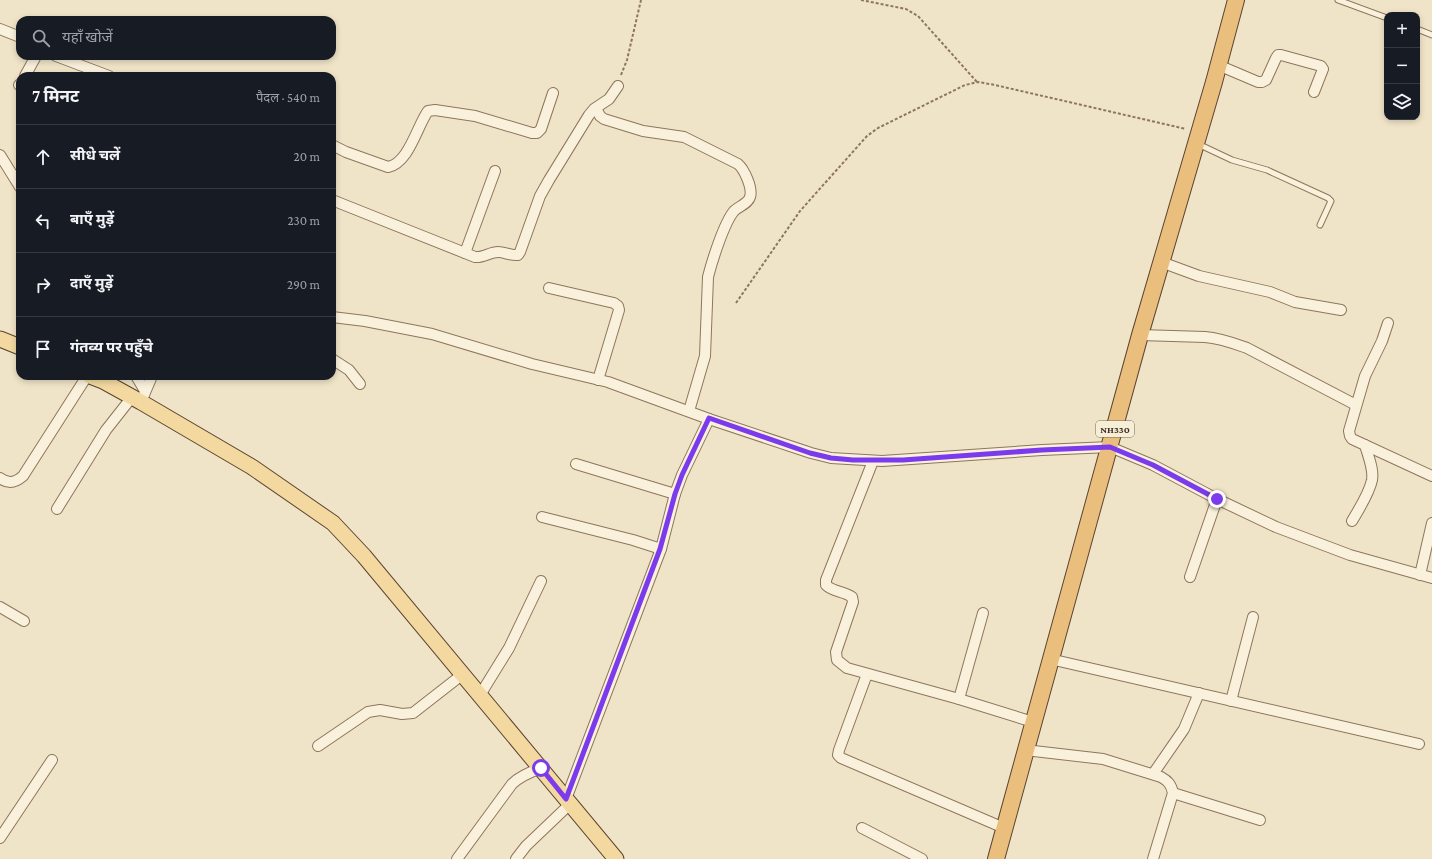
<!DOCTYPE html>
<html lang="hi">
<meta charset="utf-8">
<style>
body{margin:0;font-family:"Crimson Pro","Noto Sans Devanagari",serif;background:#20242c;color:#f1f3f6}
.controls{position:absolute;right:12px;top:12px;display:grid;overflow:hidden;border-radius:8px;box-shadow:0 2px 6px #0003}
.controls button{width:36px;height:36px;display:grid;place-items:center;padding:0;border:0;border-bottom:1px solid #363941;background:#171b24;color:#f1f3f6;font:20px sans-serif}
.stop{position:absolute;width:12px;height:12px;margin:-9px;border:3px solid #7c3aed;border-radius:50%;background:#fff}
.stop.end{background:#7c3aed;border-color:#fff;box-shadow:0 1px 4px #0008}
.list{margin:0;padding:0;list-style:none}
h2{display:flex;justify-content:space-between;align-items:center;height:52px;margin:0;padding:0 16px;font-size:17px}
h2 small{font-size:13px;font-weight:400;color:#9ea1a6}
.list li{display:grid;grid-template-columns:26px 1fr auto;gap:12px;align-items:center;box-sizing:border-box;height:64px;padding:0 16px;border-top:1px solid #363941}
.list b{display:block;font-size:15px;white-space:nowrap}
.list em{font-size:13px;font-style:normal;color:#9ea1a6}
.icon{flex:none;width:22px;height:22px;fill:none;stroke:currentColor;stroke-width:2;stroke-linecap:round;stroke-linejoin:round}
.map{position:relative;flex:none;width:1432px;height:859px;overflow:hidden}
.search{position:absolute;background:#171b24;box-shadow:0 2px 6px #0003;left:16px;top:16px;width:320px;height:44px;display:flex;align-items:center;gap:10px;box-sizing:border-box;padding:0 14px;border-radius:12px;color:#9ea1a6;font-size:15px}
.panel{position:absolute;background:#171b24;box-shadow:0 2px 6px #0003;left:16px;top:72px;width:320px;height:308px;border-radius:12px}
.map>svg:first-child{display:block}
</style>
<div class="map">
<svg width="1432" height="859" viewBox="0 0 1432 859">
<rect width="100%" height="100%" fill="#f0e4c8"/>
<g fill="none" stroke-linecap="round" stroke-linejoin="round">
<g stroke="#8d765c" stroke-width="7">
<g id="service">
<path d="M1338,0L1387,18"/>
<path d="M1417,29L1432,35"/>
<path d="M1198,144L1232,160L1267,170L1328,198L1331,201L1320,225"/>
</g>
</g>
<g stroke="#8d765c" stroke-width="12">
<g id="minor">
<path d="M0,29L20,37"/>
<path d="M56,56L109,76"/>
<path d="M1218,65L1258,82H1262L1266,80L1276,58L1278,55H1281L1321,66L1323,69L1314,92"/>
<path d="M25,76L36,56"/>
<path d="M19,85L20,84"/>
<path d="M596,108L600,116L604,119L643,131L684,137L738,164C744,169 753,188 750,197C748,204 739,206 734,211C724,223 712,261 708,277L705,356L689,411"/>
<path d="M332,145L346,152L388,167C409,163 417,126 428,111L435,110L475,116L532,133H537L541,129L553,93"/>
<path d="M0,155L20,187"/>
<path d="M332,200L475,257C483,258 490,252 498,252C505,252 511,256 518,255L520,252L540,196L549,180L589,115L594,109L609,99L618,86"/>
<path d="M465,253L495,171"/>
<path d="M1161,262L1199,276L1270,292L1295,302L1341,310"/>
<path d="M549,288L614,303L618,306L619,310L598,380"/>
<path d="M332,317L365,321L432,334L532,364L608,382L709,419L811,453L831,458L882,461L1042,450L1110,447L1153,465L1217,499L1276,527L1350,555L1432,578"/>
<path d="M1388,323L1382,341L1365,376L1349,431L1350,436L1352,439L1432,476"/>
<path d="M1140,335L1205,337C1220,338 1233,343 1247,348L1356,405"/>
<path d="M332,359L349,370L360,384"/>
<path d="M136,376L145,391"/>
<path d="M141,402L152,376"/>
<path d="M873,461L826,580V585C833,592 844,591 852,597L853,602L836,652L837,660L847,668L959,699L1033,722"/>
<path d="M576,464L675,494"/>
<path d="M0,478C8,484 15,483 23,476L87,376"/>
<path d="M57,509L106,430L132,397"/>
<path d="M542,517L633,540L661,549"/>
<path d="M1352,521C1359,509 1369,494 1372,480C1374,469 1368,456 1365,445"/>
<path d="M1420,575L1432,523"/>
<path d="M1190,577L1217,499"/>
<path d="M0,607L24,621"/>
<path d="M1050,659L1419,744"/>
<path d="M867,674L839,750L838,755L841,758L1004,828"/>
<path d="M480,695L509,648L541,581"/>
<path d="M959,699L983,613"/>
<path d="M1231,701L1253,617"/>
<path d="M318,746L368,712L380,710L402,714L413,713L463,674"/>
<path d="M1025,750L1103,759L1161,777C1168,781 1171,784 1173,793L1153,859"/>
<path d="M1153,774L1184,729L1199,693"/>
<path d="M1173,793L1260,820"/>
<path d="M566,799L661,549L675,494L682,475L709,419"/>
<path d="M862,828L922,859"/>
<path d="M0,838L52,760"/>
<path d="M457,859L512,784C520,776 530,772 541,768"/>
<path d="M516,859L526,846L570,804"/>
</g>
</g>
<g stroke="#5b4430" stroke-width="17">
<g id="primary">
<path d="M0,339L20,347"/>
<path d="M90,376L103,381L141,402L252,467L333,523L364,556L616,859"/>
</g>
</g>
<g stroke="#5b4430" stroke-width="18">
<path id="trunk" d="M996,859L1140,335L1214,82L1236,0"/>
</g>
<g stroke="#8d765c" stroke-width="2" stroke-dasharray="3 2" stroke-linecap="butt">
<path d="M861,0L906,9L918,16L977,82"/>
<path d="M621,75L627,60L641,0"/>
<path d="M736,303L800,211L867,136L878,128L965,85L978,82L995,85L1186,129"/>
</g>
<use href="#service" stroke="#faf1dc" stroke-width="5"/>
<use href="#minor" stroke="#faf1dc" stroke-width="10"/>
<use href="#primary" stroke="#f3d9a0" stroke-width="15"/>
<use href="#trunk" stroke="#eabe7c" stroke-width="16"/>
</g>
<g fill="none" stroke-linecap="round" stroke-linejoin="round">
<path stroke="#7c3aed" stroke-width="5" d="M541,768L566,799L660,549L675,494L682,475L709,418L810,453L831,458L853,460H903L1042,450L1110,447L1153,465L1217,499"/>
</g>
<g text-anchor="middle" stroke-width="4" stroke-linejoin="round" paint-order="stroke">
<rect fill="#f7eed8" stroke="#756857" stroke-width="1" x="1096" y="421" width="38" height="16" rx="3"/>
<g font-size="10" font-weight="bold" fill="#3d2e20">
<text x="1115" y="433">NH330</text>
</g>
</g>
</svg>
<div class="controls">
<button>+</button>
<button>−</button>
<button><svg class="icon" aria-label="layers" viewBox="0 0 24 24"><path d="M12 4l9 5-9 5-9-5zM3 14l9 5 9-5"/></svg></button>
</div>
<div class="stop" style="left:541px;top:768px"></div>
<div class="stop end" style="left:1217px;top:499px"></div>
<div class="search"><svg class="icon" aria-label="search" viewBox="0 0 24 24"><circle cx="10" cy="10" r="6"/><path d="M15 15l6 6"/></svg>यहाँ खोजें</div>
<section class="panel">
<h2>7 मिनट<small>पैदल · 540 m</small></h2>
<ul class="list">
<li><svg class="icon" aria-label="ahead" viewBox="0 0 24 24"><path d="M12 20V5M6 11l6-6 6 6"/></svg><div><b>सीधे चलें</b></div><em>20 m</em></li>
<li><svg class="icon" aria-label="left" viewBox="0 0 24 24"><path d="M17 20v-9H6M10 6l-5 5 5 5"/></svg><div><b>बाएँ मुड़ें</b></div><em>230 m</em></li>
<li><svg class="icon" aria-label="right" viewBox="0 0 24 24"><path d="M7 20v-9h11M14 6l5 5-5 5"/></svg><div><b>दाएँ मुड़ें</b></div><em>290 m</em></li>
<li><svg class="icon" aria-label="arrive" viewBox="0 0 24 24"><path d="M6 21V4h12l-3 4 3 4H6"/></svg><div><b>गंतव्य पर पहुँचे</b></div></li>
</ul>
</section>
</div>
